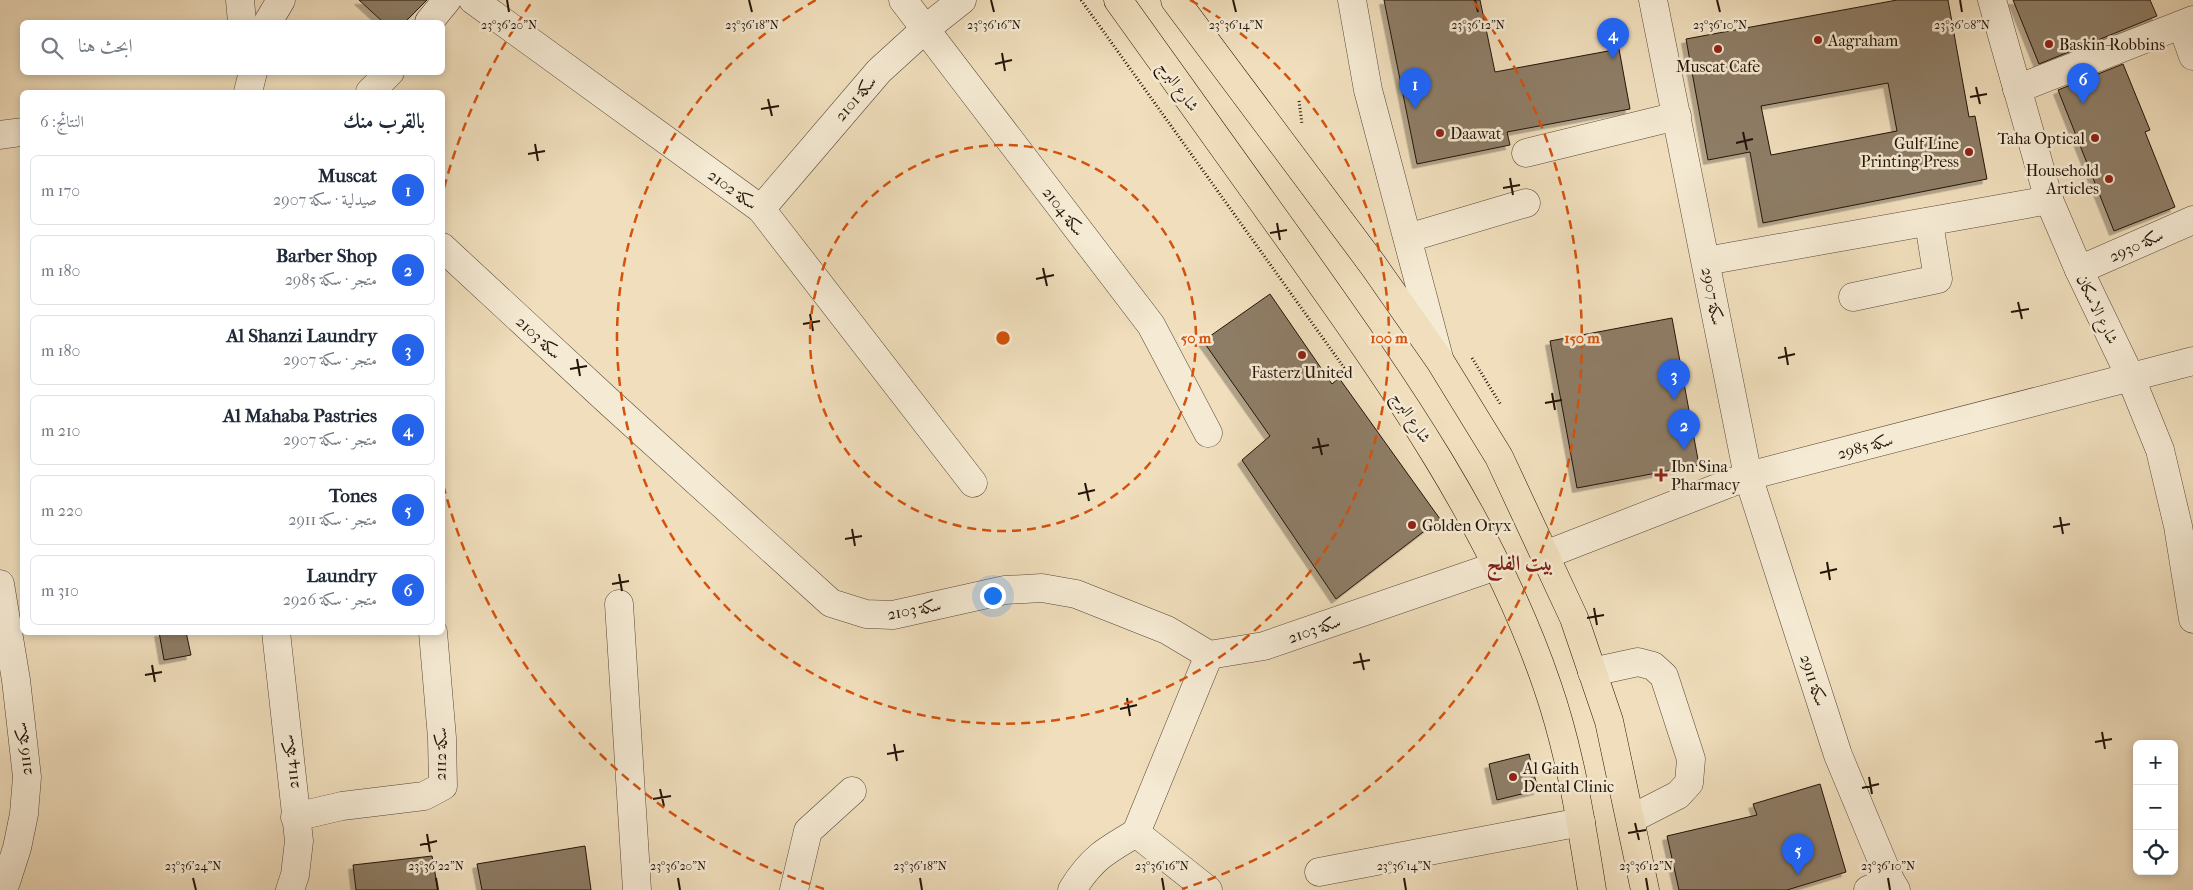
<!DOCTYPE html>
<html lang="ar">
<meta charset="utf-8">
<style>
body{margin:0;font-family:"IM FELL French Canon",Amiri,serif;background:#f2f2f3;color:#1f2937;direction:rtl}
.controls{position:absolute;right:15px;bottom:15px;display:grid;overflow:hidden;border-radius:8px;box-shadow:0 2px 8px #0003}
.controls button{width:45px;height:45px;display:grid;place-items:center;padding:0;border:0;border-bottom:1px solid #e0e1e3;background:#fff;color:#1f2937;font:25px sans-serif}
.you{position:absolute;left:992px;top:595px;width:18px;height:18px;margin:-12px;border:4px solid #fff;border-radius:50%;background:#1a73e8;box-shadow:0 0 0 8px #1a73e833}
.badge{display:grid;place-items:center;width:32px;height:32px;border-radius:50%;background:#2563eb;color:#fff;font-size:16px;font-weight:700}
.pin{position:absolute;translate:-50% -41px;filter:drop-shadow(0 1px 2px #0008)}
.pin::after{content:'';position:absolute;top:26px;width:18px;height:15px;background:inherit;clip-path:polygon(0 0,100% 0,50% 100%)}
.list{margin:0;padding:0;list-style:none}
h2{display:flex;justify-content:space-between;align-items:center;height:65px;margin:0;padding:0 20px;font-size:21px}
h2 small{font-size:16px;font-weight:400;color:#747a83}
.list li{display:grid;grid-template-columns:32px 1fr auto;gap:15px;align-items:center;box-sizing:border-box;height:70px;margin:0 10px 10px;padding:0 10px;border:1px solid #e0e1e3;border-radius:8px}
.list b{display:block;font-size:19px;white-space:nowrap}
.list p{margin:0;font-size:16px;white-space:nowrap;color:#747a83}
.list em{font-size:16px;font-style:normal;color:#747a83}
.icon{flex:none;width:28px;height:28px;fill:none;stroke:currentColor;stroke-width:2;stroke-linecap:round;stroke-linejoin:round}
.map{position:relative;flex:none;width:2193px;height:890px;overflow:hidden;direction:ltr}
.search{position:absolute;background:#fff;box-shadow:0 2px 8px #0003;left:20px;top:20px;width:425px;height:55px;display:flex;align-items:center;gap:12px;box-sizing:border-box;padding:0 18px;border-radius:8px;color:#747a83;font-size:19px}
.panel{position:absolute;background:#fff;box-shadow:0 2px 8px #0003;left:20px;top:90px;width:425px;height:545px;border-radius:8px;direction:rtl}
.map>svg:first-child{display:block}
</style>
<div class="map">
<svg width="2193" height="890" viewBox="0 0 2193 890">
<defs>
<filter id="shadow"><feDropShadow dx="-4.5" dy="4.5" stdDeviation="0" flood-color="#0004"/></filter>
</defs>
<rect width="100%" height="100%" fill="#f0debc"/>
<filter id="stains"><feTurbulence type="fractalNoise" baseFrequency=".004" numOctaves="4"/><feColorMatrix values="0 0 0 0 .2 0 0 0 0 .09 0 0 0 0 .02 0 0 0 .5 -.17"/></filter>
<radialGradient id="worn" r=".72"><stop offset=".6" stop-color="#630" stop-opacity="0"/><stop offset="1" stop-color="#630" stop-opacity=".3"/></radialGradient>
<g fill="#8e7d66" stroke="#231409" fill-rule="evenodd" filter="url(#shadow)">
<path d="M359,0H427L405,22H383Z"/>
<path d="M1384,0H1480L1495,72L1619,49L1630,109L1507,132L1510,145L1417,164Z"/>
<path d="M1897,0H1948L1969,117L1975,116L1987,179L1763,223L1750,152L1708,160L1686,39ZM1888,83L1897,131L1771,155L1761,106Z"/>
<path d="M2013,0H2150L2157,16L2039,64Z"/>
<path d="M2123,64L2150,130L2145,132L2175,207L2114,231L2058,90Z"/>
<path d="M1270,294L1332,384L1339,378L1440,519L1336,599L1242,460L1270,436L1203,341Z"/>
<path d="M1672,318L1699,465L1577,488L1550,341Z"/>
<path d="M159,632H186L191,655L164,660Z"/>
<path d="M1529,754L1538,790L1497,800L1489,764Z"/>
<path d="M1820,784L1846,872L1787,890H1679L1667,836L1757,815L1753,804Z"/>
<path d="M585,846L591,890H482L477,864Z"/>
<path d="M432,856L438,890H356L353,865Z"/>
</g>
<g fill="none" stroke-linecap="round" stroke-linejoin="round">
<g stroke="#564636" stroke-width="29">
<g id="minor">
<path d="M240,0L242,22"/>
<path d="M473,0L761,209L973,483"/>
<path d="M903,0L1151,325L1208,433"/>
<path d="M1352,0L1368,90L1439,358"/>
<path d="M1653,0L1748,476L1838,755L1890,880L1896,890"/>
<path d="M1992,0L2049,200L2079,270L2130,376L2160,450L2178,526L2193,619"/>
<path d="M268,22L281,0"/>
<path d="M429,22L447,0"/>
<path d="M2182,25L2193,56"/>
<path d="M2017,89L2193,20"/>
<path d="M248,92L253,72"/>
<path d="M370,92L390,72"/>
<path d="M0,135L22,132"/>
<path d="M1526,153L1677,116"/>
<path d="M761,209L879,71L924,30L962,0"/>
<path d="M1408,238L1526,203"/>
<path d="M442,247L607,400L831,603L866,614L893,615L1005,590L1042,588L1076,594L1167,630L1209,655L1264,646L1496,566"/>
<path d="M1706,261L2049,200"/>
<path d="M2079,270L2193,220"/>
<path d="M1853,297L1938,279L1929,223"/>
<path d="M1545,555L1748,476L2193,361"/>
<path d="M0,584L16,680L27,777L24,814L17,848L6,882"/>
<path d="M619,604L637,890"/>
<path d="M276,632L299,841L295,875L290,890"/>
<path d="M1592,672L1638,662L1653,666L1664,676L1691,759L1689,783L1678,795L1631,819"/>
<path d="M295,817L342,806L424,796L443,786L442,738L433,632"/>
<path d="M1136,833L1209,655"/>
<path d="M1136,833L1208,890"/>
<path d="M1319,872L1581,822"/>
<path d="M794,890L808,831L852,791"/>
<path d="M1072,890C1091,859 1105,851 1136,833"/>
<path d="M1868,890L1890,880"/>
</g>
</g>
<g stroke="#231409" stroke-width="29">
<g id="major">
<path d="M1118,0C1179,85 1239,170 1300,254C1396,389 1493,527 1547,685C1570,751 1581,821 1592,890"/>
<path d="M1175,0L1373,265L1440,361L1499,457L1574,618L1609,721L1645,890"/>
</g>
</g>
<g stroke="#231409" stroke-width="3" stroke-dasharray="1 2.5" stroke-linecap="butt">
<path d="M1081,0L1350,376"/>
<path d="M1299,101L1302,124"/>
<path d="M1472,358L1501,405"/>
</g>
<use href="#minor" stroke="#f5ead3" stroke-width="28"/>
<use href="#major" stroke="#f0debc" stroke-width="28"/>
</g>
<path fill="none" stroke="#231409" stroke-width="2" d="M507,0L509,12M749,0L752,12M991,0L994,12M1233,0L1236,12M1475,0L1478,12M1717,0L1720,12M1960,0L1962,12M1002,53L1005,71M995,64L1012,60M1976,87L1980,104M1970,97L1987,94M768,99L772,116M761,109L779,106M1743,132L1747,150M1736,143L1753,139M535,144L538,161M528,154L545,151M1510,178L1513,195M1503,188L1520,185M1277,223L1280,240M1270,233L1287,230M1043,268L1047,286M1036,279L1054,275M2018,302L2022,319M2011,312L2029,309M810,314L813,331M803,324L820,321M1785,347L1788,365M1778,358L1795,354M577,359L580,376M570,369L587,366M1552,393L1555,410M1545,403L1562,400M1318,438L1322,455M1312,448L1329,445M1085,483L1089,501M1078,494L1095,490M2060,517L2063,534M2053,527L2070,524M852,529L855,546M845,539L862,536M1827,562L1830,580M1820,573L1837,569M619,574L622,591M612,584L629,581M1594,608L1597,625M1587,618L1604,615M1360,653L1364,670M1353,663L1370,660M152,665L155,682M145,675L162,672M1127,698L1130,716M1120,709L1137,705M2102,732L2105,749M2095,742L2112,739M894,744L897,761M887,754L904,751M1869,777L1872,794M1862,788L1879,784M660,789L664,806M653,799L671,796M1635,823L1639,840M1628,833L1646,830M427,834L430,852M420,845L437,841M193,878L196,890M436,878L438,890M678,878L680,890M920,878L922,890M1162,878L1164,890M1404,878L1406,890M1646,878L1648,890M1888,878L1890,890"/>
<g fill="none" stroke="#d4520c" stroke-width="2.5" stroke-dasharray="9 6">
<circle cx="1003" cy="338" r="193"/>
<path d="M1190 0A386 386 0 1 1 816 0"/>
<path d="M824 889A579 579 0 0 1 444 488M444 188A579 579 0 0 1 532 2M1474 2A579 579 0 0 1 1182 889"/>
</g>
<g fill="#8f2418" stroke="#f5ead3" stroke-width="2">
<circle cx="1818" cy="40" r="5"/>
<circle cx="2049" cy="44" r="5"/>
<circle cx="1718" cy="49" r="5"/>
<circle cx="1440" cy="133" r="5"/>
<circle cx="2095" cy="138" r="5"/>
<circle cx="1969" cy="152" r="5"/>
<circle cx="2109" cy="179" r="5"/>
<circle cx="1302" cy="355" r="5"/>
<path d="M1658.5 467.5h5v5h5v5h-5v5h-5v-5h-5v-5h5z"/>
<circle cx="1412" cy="525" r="5"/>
<circle cx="1513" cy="777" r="5"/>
</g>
<g text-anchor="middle" stroke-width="5" stroke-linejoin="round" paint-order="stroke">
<g font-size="16" fill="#231409" stroke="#f5ead3" text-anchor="start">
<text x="1828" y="46">Aagraham</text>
<text x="2059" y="50">Baskin-Robbins</text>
<text x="1718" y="72" text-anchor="middle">Muscat Cafe</text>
<text x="1450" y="139">Daawat</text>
<text x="2085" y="144" text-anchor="end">Taha Optical</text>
<text x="1959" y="149" text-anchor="end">Gulf Line<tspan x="1959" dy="18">Printing Press</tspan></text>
<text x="2099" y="176" text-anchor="end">Household<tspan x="2099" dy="18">Articles</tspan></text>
<text x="1302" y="378" text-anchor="middle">Fasterz United</text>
<text x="1671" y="472">Ibn Sina<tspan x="1671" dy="18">Pharmacy</tspan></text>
<text x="1422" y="531">Golden Oryx</text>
<text x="1523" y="774">Al Gaith<tspan x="1523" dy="18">Dental Clinic</tspan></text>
</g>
<g font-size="16" fill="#231409" stroke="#f5ead3">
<text transform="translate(1179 86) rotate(54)" y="6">شارع البرج</text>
<text transform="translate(855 98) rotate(-49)" y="6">سكة 2101</text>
<text transform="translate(733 189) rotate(36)" y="6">سكة 2102</text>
<text transform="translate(1064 211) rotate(52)" y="6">سكة 2104</text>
<text transform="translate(2136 245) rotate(-24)" y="6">سكة 2930</text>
<text transform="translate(1713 296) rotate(79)" y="6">سكة 2907</text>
<text transform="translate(2098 309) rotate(64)" y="6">شارع الاسكان</text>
<text transform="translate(539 337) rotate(43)" y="6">سكة 2103</text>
<text transform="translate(1412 417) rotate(57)" y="6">شارع البرج</text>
<text transform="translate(1865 446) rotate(-15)" y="6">سكة 2985</text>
<text transform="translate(914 609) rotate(-10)" y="6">سكة 2103</text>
<text transform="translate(1314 629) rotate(-19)" y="6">سكة 2103</text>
<text transform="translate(1814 680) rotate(72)" y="6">سكة 2911</text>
<text transform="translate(23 749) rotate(-96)" y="6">سكة 2116</text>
<text transform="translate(440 754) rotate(-89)" y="6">سكة 2112</text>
<text transform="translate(290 762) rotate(-96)" y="6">سكة 2114</text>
</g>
<g font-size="21" font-weight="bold" fill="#7a1f14" stroke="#f5ead3">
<text x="1520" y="570">بيت الفلج</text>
</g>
</g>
<g font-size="12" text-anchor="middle" fill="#231409" stroke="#f5ead3" stroke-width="5" stroke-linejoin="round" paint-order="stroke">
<text x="509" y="29">23°36'20"N</text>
<text x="752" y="29">23°36'18"N</text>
<text x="994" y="29">23°36'16"N</text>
<text x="1236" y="29">23°36'14"N</text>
<text x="1478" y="29">23°36'12"N</text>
<text x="1720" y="29">23°36'10"N</text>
<text x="1962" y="29">23°36'08"N</text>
<text x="193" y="870">23°36'24"N</text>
<text x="436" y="870">23°36'22"N</text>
<text x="678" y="870">23°36'20"N</text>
<text x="920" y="870">23°36'18"N</text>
<text x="1162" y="870">23°36'16"N</text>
<text x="1404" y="870">23°36'14"N</text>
<text x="1646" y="870">23°36'12"N</text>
<text x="1888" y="870">23°36'10"N</text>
</g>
<circle cx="1003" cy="338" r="8" fill="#d4520c" stroke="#f5ead3" stroke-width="2.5"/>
<g font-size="15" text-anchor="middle" font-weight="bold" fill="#d4520c" stroke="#f5ead3" stroke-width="5" stroke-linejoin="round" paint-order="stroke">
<text x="1196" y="343">50 m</text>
<text x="1389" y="343">100 m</text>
<text x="1582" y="343">150 m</text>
</g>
<rect width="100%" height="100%" filter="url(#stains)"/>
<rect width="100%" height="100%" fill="url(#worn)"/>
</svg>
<div class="controls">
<button>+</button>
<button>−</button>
<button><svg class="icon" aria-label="locate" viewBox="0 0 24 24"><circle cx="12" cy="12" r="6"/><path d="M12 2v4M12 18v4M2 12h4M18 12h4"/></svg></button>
</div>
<div class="you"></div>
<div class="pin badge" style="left:1415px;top:109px">1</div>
<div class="pin badge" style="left:1684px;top:450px">2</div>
<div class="pin badge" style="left:1674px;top:400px">3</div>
<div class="pin badge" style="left:1613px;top:59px">4</div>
<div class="pin badge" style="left:1798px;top:875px">5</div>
<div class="pin badge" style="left:2083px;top:104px">6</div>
<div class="search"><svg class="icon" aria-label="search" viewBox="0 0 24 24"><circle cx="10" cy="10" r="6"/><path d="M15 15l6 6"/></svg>ابحث هنا</div>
<section class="panel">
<h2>بالقرب منك<small>النتائج: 6</small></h2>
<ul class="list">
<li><span class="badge">1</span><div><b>Muscat</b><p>صيدلية · سكة 2907</p></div><em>170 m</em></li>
<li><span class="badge">2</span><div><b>Barber Shop</b><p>متجر · سكة 2985</p></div><em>180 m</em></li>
<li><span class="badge">3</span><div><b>Al Shanzi Laundry</b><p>متجر · سكة 2907</p></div><em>180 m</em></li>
<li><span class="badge">4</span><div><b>Al Mahaba Pastries</b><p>متجر · سكة 2907</p></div><em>210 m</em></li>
<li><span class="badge">5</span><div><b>Tones</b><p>متجر · سكة 2911</p></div><em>220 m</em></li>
<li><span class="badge">6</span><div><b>Laundry</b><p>متجر · سكة 2926</p></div><em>310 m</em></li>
</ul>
</section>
</div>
